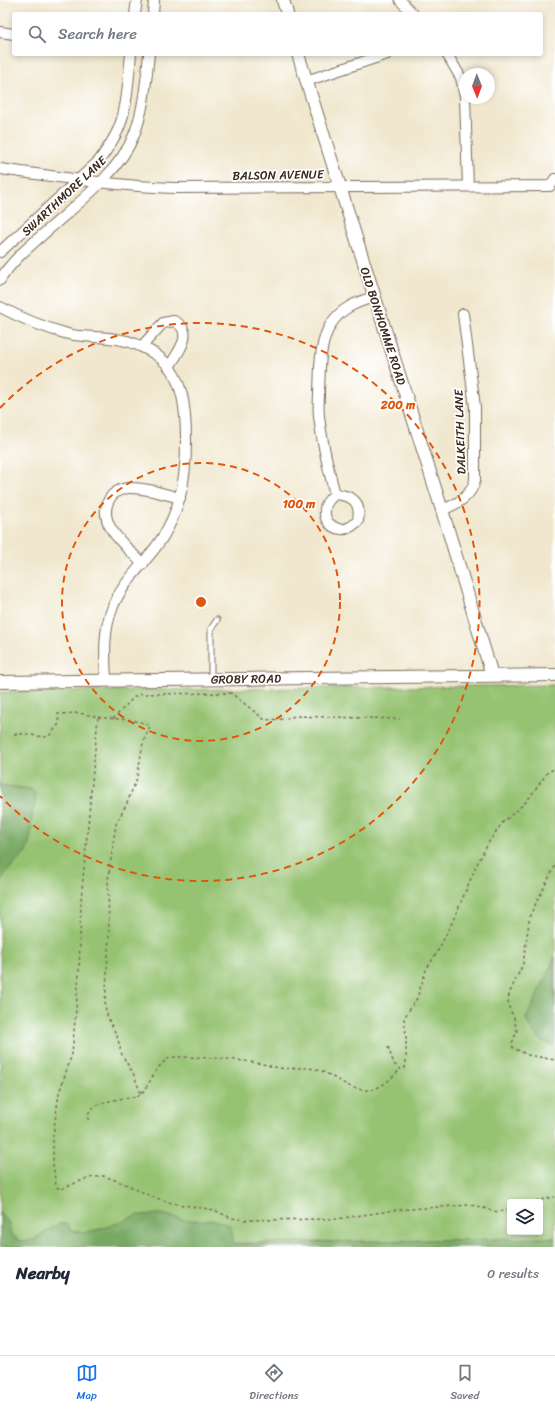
<!DOCTYPE html>
<style>
body{margin:0;font-family:Sriracha,sans-serif;background:#f6f6f7;color:#1f2937}
.controls{position:absolute;right:12px;bottom:12px;display:grid;overflow:hidden;border-radius:4px;box-shadow:0 2px 6px #0003}
.controls button{width:36px;height:36px;display:grid;place-items:center;padding:0;border:0;border-bottom:1px solid #e0e1e3;background:#fff;color:#1f2937;font:20px sans-serif}
.compass{position:absolute;left:459px;top:68px;width:36px;height:36px;border-radius:50%;background:#fff;box-shadow:0 2px 6px #0003;rotate:179deg}
.list{margin:0;padding:0;list-style:none}
h2{display:flex;justify-content:space-between;align-items:center;height:52px;margin:0;padding:0 16px;font-size:17px}
h2 small{font-size:13px;font-weight:400;color:#747a83}
.icon{flex:none;width:22px;height:22px;fill:none;stroke:currentColor;stroke-width:2;stroke-linecap:round;stroke-linejoin:round}
.map{position:relative;flex:none;width:555px;height:1247px;overflow:hidden}
.search{position:absolute;background:#fff;box-shadow:0 2px 6px #0003;left:12px;right:12px;top:12px;height:44px;display:flex;align-items:center;gap:10px;box-sizing:border-box;padding:0 14px;border-radius:4px;color:#747a83;font-size:15px}
.sheet{height:108px;background:#fff}
nav{display:flex;justify-content:space-around;align-items:center;box-sizing:border-box;height:56px;border-top:1px solid #e0e1e3;background:#fff;font-size:11px;color:#747a83}
nav a{display:grid;justify-items:center;gap:2px}
nav .on{color:#1a73e8}
.map>svg:first-child{display:block}
</style>
<div class="map">
<svg width="555" height="1247" viewBox="0 0 555 1247">
<rect width="100%" height="100%" fill="#fff"/>
<filter id="ink" filterUnits="userSpaceOnUse"><feTurbulence type="fractalNoise" baseFrequency=".025" numOctaves="2"/><feDisplacementMap in="SourceGraphic" scale="8" xChannelSelector="R" yChannelSelector="G"/><feConvolveMatrix kernelMatrix="1 2 1 2 8 2 1 2 1" color-interpolation-filters="sRGB"/></filter>
<filter id="wash" filterUnits="userSpaceOnUse"><feTurbulence type="fractalNoise" baseFrequency=".012" numOctaves="4" result="noise"/><feDisplacementMap in="SourceGraphic" scale="16" xChannelSelector="R" yChannelSelector="G"/><feGaussianBlur stdDeviation="0.9" result="paint"/><feColorMatrix in="noise" values="0 0 0 0 0 0 0 0 0 0 0 0 0 0 0 0 0 1.4 0 .05"/><feComposite in="paint" operator="in"/></filter>
<g filter="url(#wash)">
<rect width="100%" height="100%" fill="#f0e7ce"/>
<path fill="#96c372" stroke="#687648" fill-rule="evenodd" d="M555,685V1238L0,1247V692ZM510,1202H540V1232H510Z"/>
<g fill="#78a964" stroke="#5a6a41">
<path d="M0,785L31,789C34,792 35,794 35,797C36,803 33,810 32,816C31,827 32,843 25,853C16,865 1,871 0,888Z"/>
<path d="M555,957V1046C541,1043 531,1032 526,1019Z"/>
<path d="M0,1213L9,1223L10,1233L20,1241L33,1240L60,1223L69,1225L70,1230L83,1233L104,1228L138,1215L161,1214L186,1220H214L231,1226L234,1244L555,1238V1247H0Z"/>
</g>
</g>
<g filter="url(#ink)">
<g fill="none" stroke-linecap="round" stroke-linejoin="round">
<g stroke="#7a6c5c" stroke-width="7">
<path id="service" d="M211,679V629L217,620"/>
</g>
<g stroke="#7a6c5c" stroke-width="12">
<g id="minor">
<path d="M400,0L413,14"/>
<path d="M135,14L137,0"/>
<path d="M153,14L154,0"/>
<path d="M0,32L14,34"/>
<path d="M447,54L461,78L465,96"/>
<path d="M306,81L387,54"/>
<path d="M465,98L468,186"/>
<path d="M0,169C58,177 116,186 175,188L550,186L555,179"/>
<path d="M0,252L99,161C106,151 113,141 118,130C128,107 128,79 131,54"/>
<path d="M0,280C12,260 31,245 48,230C78,203 119,173 134,135C144,110 146,81 149,54"/>
<path d="M0,307C21,318 45,328 68,334C85,338 104,336 122,340C134,342 145,348 155,354C184,373 186,410 186,442C186,460 185,478 180,496C177,509 171,523 164,535C149,561 123,579 112,609C103,632 105,656 106,681"/>
<path d="M142,346L163,323L174,321C196,332 178,352 169,367"/>
<path d="M335,494C328,468 322,442 319,416C318,408 319,400 319,392C320,369 319,343 331,324C341,308 357,302 374,297"/>
<path d="M335,494C353,496 361,501 358,521C355,523 353,526 350,527C338,534 323,523 325,510C325,504 330,498 335,494Z"/>
<path d="M442,510C457,504 471,497 475,480V407L463,314"/>
<path d="M143,564C128,548 94,523 110,498C114,492 121,489 128,488C145,487 164,494 180,498"/>
</g>
</g>
<g stroke="#7a6c5c" stroke-width="14">
<g id="tertiary">
<path d="M283,0L287,14"/>
<path d="M298,54L442,510L492,675"/>
<path d="M0,682L555,675"/>
</g>
</g>
<g stroke="#7a6c5c" stroke-width="1.5" stroke-dasharray="3 3" stroke-linecap="butt">
<path d="M98,717C111,719 141,719 150,726L143,743L137,778L127,803L116,824L108,880L109,934L105,1007L108,1018L117,1036L122,1055L133,1073L141,1094"/>
<path d="M113,719L134,697L140,694L226,693H231L265,720L284,719L295,716L400,719"/>
<path d="M14,734H27L36,736L46,737L49,736L59,724L58,714L79,713L98,717L81,900L79,974L72,1054L59,1093L53,1135V1165L56,1187L61,1189L88,1178L104,1176L128,1185L150,1196L172,1203L214,1210L231,1218L247,1220L336,1219L396,1210L469,1205C488,1206 491,1216 510,1209"/>
<path d="M555,866L530,915L523,964L509,994L508,1005L514,1018L517,1031L512,1043L513,1048L528,1055L555,1060"/>
<path d="M388,1047L394,1064L400,1069L405,1068L406,1061V1033L404,1018L417,998L426,970L440,947L456,914L477,864L490,840L503,822L527,801L547,773L555,768"/>
<path d="M88,1120C88,1117 88,1113 90,1111C96,1101 126,1098 137,1096L141,1094C152,1082 156,1063 172,1057C199,1057 229,1058 257,1063C265,1064 272,1067 280,1068C292,1070 302,1066 314,1069C334,1073 348,1092 370,1090C381,1088 393,1078 400,1069"/>
<path d="M530,1202L555,1197"/>
<path d="M82,1247H85"/>
</g>
<use href="#service" stroke="#fff" stroke-width="5"/>
<use href="#minor" stroke="#fff" stroke-width="10"/>
<use href="#tertiary" stroke="#fff" stroke-width="12"/>
</g>
</g>
<g fill="none" stroke="#df570d" stroke-width="2" stroke-dasharray="7 5">
<circle cx="201" cy="602" r="139"/>
<path d="M0 408A279 279 0 1 1 0 796"/>
</g>
<g text-anchor="middle" stroke-width="3.5" stroke-linejoin="round" paint-order="stroke">
<g font-size="12" fill="#3b2a1e" stroke="#fff">
<text transform="translate(278 175) rotate(-1)" y="4">BALSON AVENUE</text>
<text transform="translate(64 196) rotate(-43)" y="4">SWARTHMORE LANE</text>
<text transform="translate(383 326) rotate(72)" y="4">OLD BONHOMME ROAD</text>
<text transform="translate(460 432) rotate(-92)" y="4">DALKEITH LANE</text>
<text transform="translate(246 679) rotate(-1)" y="4">GROBY ROAD</text>
</g>
</g>
<circle cx="201" cy="602" r="6" fill="#df570d" stroke="#fff" stroke-width="2"/>
<g font-size="12" text-anchor="middle" font-weight="bold" fill="#df570d" stroke="#fff" stroke-width="3.5" stroke-linejoin="round" paint-order="stroke">
<text x="398" y="409">200 m</text>
<text x="299" y="508">100 m</text>
</g>
</svg>
<div class="controls">
<button><svg class="icon" aria-label="layers" viewBox="0 0 24 24"><path d="M12 4l9 5-9 5-9-5zM3 14l9 5 9-5"/></svg></button>
</div>
<svg class="compass" viewBox="-18 -18 36 36"><path d="M0-13l5 13h-10z" fill="#e53935"/><path d="M0 13l5-13h-10z" fill="#747a83"/></svg>
<div class="search"><svg class="icon" aria-label="search" viewBox="0 0 24 24"><circle cx="10" cy="10" r="6"/><path d="M15 15l6 6"/></svg>Search here</div>
</div>
<section class="sheet">
<h2>Nearby<small>0 results</small></h2>
<ul class="list">
</ul>
</section>
<nav>
<a class="on"><svg class="icon" aria-label="map" viewBox="0 0 24 24"><path d="M3 6l6-2 6 2 6-2v14l-6 2-6-2-6 2zM9 4v14M15 6v14"/></svg>Map</a>
<a><svg class="icon" aria-label="directions" viewBox="0 0 24 24"><path d="M12 3l9 9-9 9-9-9zM9 14v-3h6M13 9l2 2-2 2"/></svg>Directions</a>
<a><svg class="icon" aria-label="saved" viewBox="0 0 24 24"><path d="M7 4h10v16l-5-4-5 4z"/></svg>Saved</a>
</nav>
